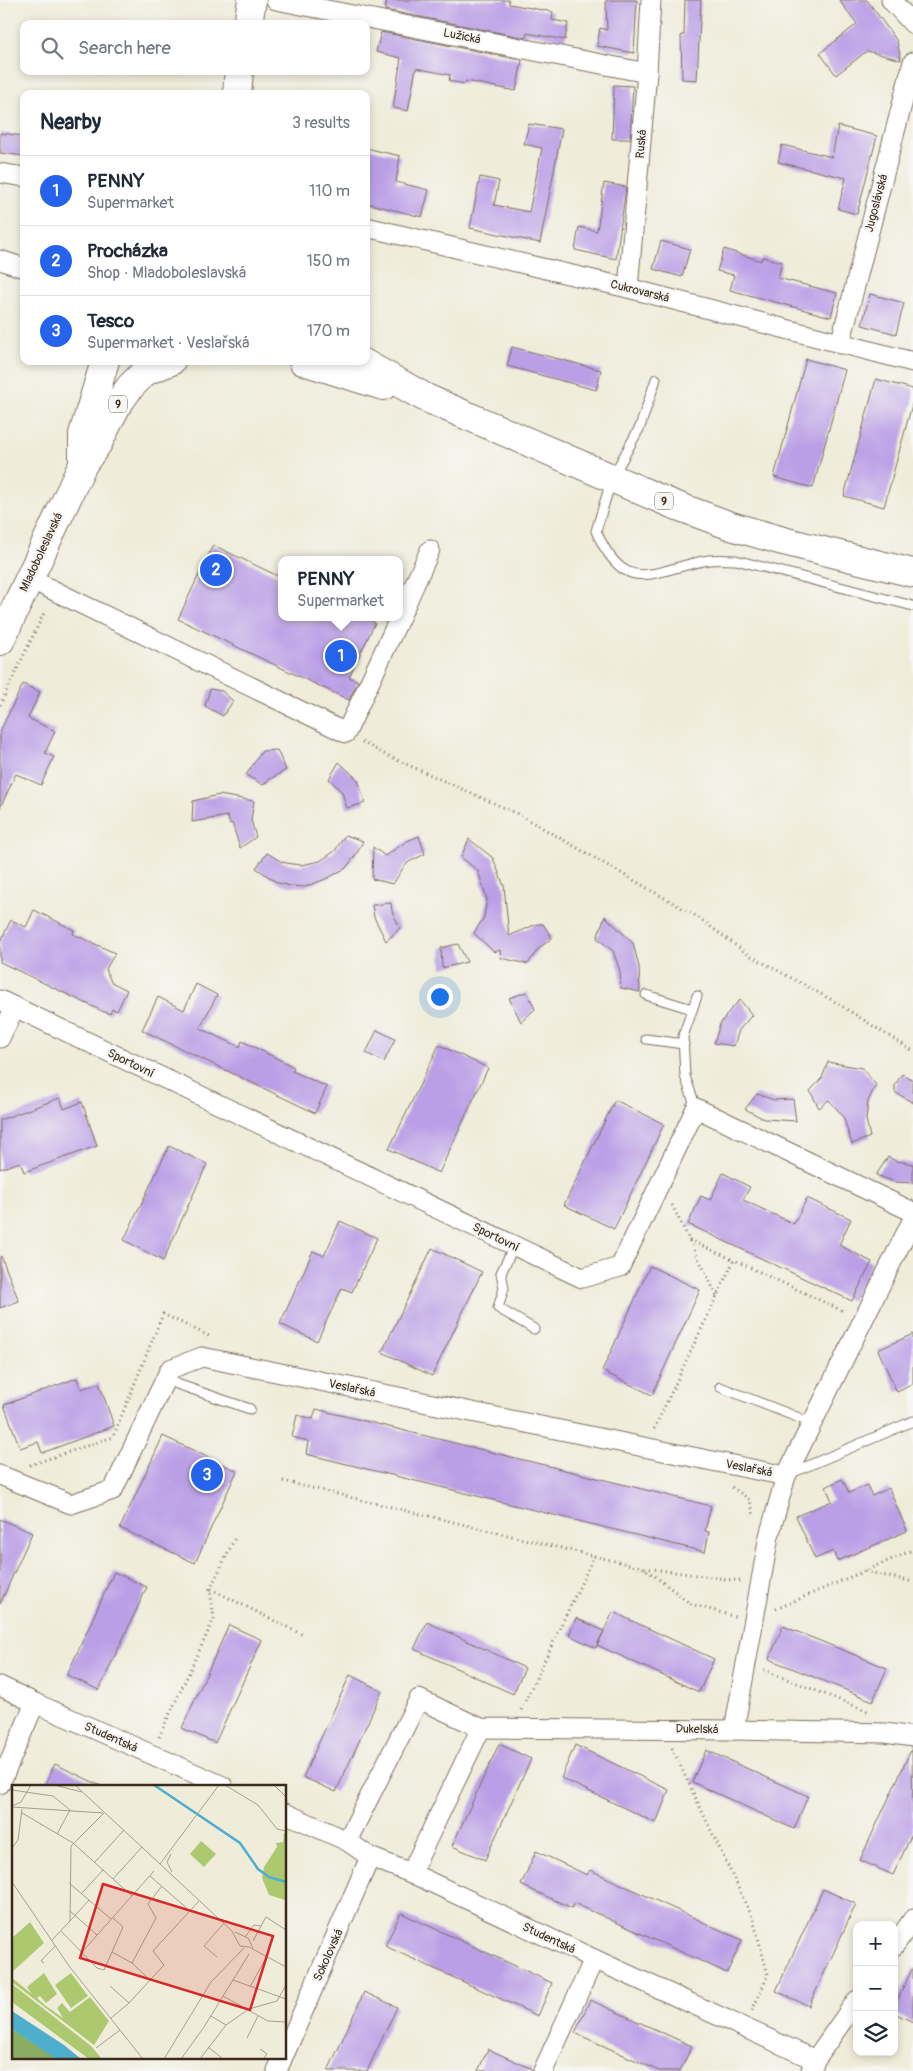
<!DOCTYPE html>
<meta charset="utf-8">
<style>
body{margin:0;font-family:Pangolin,sans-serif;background:#f6f6f7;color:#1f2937}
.controls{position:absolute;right:15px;bottom:15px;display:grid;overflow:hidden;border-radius:10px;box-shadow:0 2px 8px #0003}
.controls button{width:45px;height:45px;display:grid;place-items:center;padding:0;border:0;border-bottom:1px solid #e0e1e3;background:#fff;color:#1f2937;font:25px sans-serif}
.you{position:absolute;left:439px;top:996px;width:18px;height:18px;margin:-12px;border:4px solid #fff;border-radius:50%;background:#1a73e8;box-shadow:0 0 0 8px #1a73e833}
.badge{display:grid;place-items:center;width:32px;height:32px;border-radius:50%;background:#2563eb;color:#fff;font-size:16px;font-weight:700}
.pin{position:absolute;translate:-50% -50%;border:2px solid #fff;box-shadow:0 1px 5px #0006}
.popup{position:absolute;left:278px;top:556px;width:125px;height:65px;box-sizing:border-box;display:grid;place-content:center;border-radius:10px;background:#fff;filter:drop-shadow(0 1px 4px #0005);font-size:16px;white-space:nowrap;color:#747a83}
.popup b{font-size:19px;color:#1f2937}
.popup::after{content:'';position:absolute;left:50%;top:100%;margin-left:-10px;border:10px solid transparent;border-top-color:#fff}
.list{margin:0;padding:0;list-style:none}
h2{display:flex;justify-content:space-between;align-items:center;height:65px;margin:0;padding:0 20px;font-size:21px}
h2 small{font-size:16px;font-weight:400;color:#747a83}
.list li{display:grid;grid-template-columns:32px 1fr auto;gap:15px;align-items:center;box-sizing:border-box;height:70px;padding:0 20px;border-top:1px solid #e0e1e3}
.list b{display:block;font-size:19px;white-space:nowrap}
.list p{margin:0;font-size:16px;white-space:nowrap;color:#747a83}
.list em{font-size:16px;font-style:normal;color:#747a83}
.icon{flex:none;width:28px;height:28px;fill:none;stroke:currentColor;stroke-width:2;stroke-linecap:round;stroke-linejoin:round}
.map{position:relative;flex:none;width:913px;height:2071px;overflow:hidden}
.search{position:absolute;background:#fff;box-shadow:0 2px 8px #0003;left:20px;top:20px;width:350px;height:55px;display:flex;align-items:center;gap:12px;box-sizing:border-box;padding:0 18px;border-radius:10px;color:#747a83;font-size:19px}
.panel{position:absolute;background:#fff;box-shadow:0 2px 8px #0003;left:20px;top:90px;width:350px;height:275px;border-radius:10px}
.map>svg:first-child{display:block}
</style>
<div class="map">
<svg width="913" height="2071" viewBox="0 0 913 2071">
<rect width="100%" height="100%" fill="#f6f6f2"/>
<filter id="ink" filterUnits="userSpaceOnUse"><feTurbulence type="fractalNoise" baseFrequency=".02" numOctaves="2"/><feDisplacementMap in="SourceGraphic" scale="10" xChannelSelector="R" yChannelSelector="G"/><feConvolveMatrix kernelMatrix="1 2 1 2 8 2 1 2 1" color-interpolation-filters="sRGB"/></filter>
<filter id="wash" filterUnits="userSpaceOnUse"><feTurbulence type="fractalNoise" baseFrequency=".0096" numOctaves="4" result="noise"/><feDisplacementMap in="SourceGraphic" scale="20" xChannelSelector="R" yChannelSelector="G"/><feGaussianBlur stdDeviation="1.12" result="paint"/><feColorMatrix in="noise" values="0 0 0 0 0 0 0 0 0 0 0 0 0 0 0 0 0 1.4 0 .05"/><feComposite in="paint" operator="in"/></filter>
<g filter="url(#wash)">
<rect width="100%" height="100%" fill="#efecd9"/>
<g id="blocks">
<g fill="#ba9fe6">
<path d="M387,0H509V4L553,12L552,20L568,23L565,40L527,33L526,38L385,10Z"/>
<path d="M606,0H637L634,53L597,46L600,28L607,30Z"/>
<path d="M685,0H701L697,80L682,79L681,35H684Z"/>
<path d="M839,0H867L897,41L901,60L867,51L836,75L820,53L857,24Z"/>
<path d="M381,32L522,60L516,91L466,81L465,84L449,81L450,75L416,68L408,111L393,108L401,58L376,52Z"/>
<path d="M614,85L633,86L630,139H612Z"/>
<path d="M529,124L562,129L540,243L470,228L480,177L499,181L494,205L529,212L542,148L524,144Z"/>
<path d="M838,126L877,136L857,214L838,209L846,178L778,162L782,145L832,157Z"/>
<path d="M0,133L24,136V156L0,153Z"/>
<path d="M366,148L400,156L396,182L429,190L422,217L366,203Z"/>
<path d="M604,183L626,187L616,259L575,250L579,227L597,231Z"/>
<path d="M661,241L690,249L682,277L653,269Z"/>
<path d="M724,249L761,261L762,257L782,262L778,278L837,293L831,317L730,290L734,275L717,271Z"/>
<path d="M870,294L904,303L896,334L862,325Z"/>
<path d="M512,347L601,370L596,390L507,366Z"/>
<path d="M806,359L845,370L813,488L774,477Z"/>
<path d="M876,379L913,389V401L884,507L844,496Z"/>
<path d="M213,545L282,578V617H364L375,623L349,677L358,681L349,700L178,619Z"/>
<path d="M23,684L40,692L28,718L55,731L45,753L54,757L41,785L16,774L0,808V731Z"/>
<path d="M210,689L222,691L233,701L223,716L205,706Z"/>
<path d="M277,750L286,770L270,779L263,785L246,775L262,751Z"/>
<path d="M339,762L358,780L365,803L347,808L342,792L329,779Z"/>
<path d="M219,795L254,801L251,820L256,837L240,848L232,823L230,824L227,816L192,822L193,801Z"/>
<path d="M345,835L363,841L357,853L346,868L328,878L310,885L305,887L290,886L278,883L256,868L267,853L282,862L292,864L301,865L320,861L335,851Z"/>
<path d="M419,836L425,854L409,862L403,868L393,884L372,879L373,847L385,856L407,841Z"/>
<path d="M469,839L493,858L504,886L509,936L537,924H543L552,938L538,949L528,964L501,958L500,950L494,952L474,933L484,917L487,899L478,871L461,857Z"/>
<path d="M391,903L392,911L400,928L386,941L374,917L372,905Z"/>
<path d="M34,910L74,930L73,934L115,953L106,969L111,982L127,990L117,1011L112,1009L110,1014L102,1011L0,962V942L11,920L26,927Z"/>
<path d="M605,916L633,943L639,967L640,992L621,988L620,971L613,951L597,938Z"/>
<path d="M458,944L467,962L442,968L441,948Z"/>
<path d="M196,984L217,995L200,1028L240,1047L242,1041L294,1067L292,1071L327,1087L315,1113L142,1030L158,997L184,1010Z"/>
<path d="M527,992L535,1009L521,1022L509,998Z"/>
<path d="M740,1000L752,1015L739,1030L734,1046L714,1043L720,1024L731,1009Z"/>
<path d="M377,1030L395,1039L384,1062L366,1053Z"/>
<path d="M439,1045L488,1068L439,1173L389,1149Z"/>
<path d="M828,1062L862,1068L876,1085L868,1101L866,1119L870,1137L852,1144L843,1116L829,1100L819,1108L810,1091L822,1078Z"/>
<path d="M902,1074L913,1080V1103L895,1092V1085Z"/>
<path d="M757,1094L774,1100L793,1099L796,1121L764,1119L745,1109Z"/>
<path d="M60,1098L64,1109L82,1102L97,1146L24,1172L20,1162L0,1169V1120Z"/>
<path d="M615,1100L664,1124L614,1229L564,1205Z"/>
<path d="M169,1146L207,1164L163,1261L124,1240Z"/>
<path d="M888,1157L896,1161L913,1164V1183L895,1182L876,1175Z"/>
<path d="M723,1173L750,1187L743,1200L794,1224L807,1198L851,1219L839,1245L872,1262L852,1301L688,1224L701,1196L710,1200Z"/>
<path d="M340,1221L377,1238L352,1292L342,1288L317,1341L280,1324L313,1251L324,1256Z"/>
<path d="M432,1248L482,1272L432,1376L382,1352Z"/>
<path d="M1,1256L19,1301L0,1308V1257Z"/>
<path d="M650,1266L700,1290L652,1395L602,1371Z"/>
<path d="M913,1334V1384L897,1392L878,1350Z"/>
<path d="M77,1378L81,1389L99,1383L114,1426L42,1453L38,1442L20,1448L4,1405Z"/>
<path d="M316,1409L711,1506L705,1531L709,1532L705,1552L306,1454L308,1441L292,1437L297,1415L313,1419Z"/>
<path d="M163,1436L237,1471L195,1563L120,1528Z"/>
<path d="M842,1479L849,1493L867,1485L872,1496L889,1488L907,1531L837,1561L833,1551L815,1559L796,1516L832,1501L826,1487Z"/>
<path d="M0,1519L32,1533L0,1604Z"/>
<path d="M114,1572L147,1587L99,1690L67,1675Z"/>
<path d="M613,1612L714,1659L699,1692L597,1645Z"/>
<path d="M576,1618L604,1631L596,1648L569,1635Z"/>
<path d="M427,1622L525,1668L513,1694L414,1649Z"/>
<path d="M229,1625L262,1640L215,1743L182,1728Z"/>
<path d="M783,1626L887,1668L873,1701L769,1659Z"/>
<path d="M350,1675L382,1691L336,1792L303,1777Z"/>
<path d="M499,1744L531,1759L485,1860L452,1846Z"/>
<path d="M575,1745L669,1790L656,1823L561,1778Z"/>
<path d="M912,1748L913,1832L893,1875L860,1860Z"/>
<path d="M706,1750L808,1796L794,1829L692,1782Z"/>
<path d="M55,1764L101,1786H44Z"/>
<path d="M536,1851L587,1875L590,1870L742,1940L727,1973L574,1903L572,1908L521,1885Z"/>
<path d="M823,1889L856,1904L809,2006L776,1991Z"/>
<path d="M401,1913L552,1983L538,2016L385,1946Z"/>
<path d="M913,1967V2022L894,2013V2008Z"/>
<path d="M364,1992L397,2007L367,2071H328Z"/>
<path d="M590,2000L692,2046L680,2071H659L575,2033Z"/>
<path d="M488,2049L532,2069V2071H478Z"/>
</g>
</g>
</g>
<g filter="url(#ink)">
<use href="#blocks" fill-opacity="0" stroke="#7a6e5f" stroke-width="1"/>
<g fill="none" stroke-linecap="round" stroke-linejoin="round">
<g stroke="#7a6e5f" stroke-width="11">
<g id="lane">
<path d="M656,379L640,427L612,478L596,531C627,600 653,569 709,560C718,559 728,560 736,560L913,606"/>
<path d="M646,995L692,1009"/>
<path d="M646,1039L684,1044"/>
<path d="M696,1108L685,1076L683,1036L697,996"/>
<path d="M514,1246L501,1273L504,1288L498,1308L534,1329"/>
<path d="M165,1380L250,1409"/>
<path d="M720,1387L812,1423"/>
<path d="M789,1474L913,1421"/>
</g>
</g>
<g stroke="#7a6e5f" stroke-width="21">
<g id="street">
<path d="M276,0L647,73"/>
<path d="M891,0L913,24"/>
<path d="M0,173L24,177"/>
<path d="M366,227L628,288L913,362"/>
<path d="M0,260L24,268"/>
<path d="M628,288L647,73L651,0"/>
<path d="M840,344L913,62"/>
<path d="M28,578L346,733L400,617"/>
<path d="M400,617L430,550"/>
<path d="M0,1000L582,1278L620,1267L696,1108L913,1212"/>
<path d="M0,1038L15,1007"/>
<path d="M0,1475L71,1504L113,1490L170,1369L202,1357L786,1476"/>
<path d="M0,1686L35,1703L223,1786"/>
<path d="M734,1730L769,1536L786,1476L913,1219"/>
<path d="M0,1784L35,1703"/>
<path d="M285,1813L347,1841L370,1857L411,1873L594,1959L815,2060"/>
<path d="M347,1841L419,1699L481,1728L734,1730L885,1733L913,1737"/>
<path d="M411,1873L481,1728"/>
<path d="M894,1946L913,1919"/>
<path d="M285,2053L370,1857"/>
<path d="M811,2070L815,2060L857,2000"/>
<path d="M277,2071L283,2057"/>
<path d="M543,2071L594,1959"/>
</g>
</g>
<g stroke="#7a6e5f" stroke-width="30">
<g id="primary">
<path d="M248,24L252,0"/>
<path d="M237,94L239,71"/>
<path d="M303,361L383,386"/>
<path d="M360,361L426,398L672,504L731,526L783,541L913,573"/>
<path d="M83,459V434L105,361"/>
<path d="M0,641L83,464L98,443L117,405L130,387L146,371L171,361"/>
</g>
</g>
<g stroke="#7a6e5f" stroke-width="3" stroke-dasharray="1 4" stroke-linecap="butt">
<path d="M0,705L44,613"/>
<path d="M362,742L388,756L518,814L696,916L749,955L832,1000L913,1051"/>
<path d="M672,1205L717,1296"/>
<path d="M689,1240L734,1260"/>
<path d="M654,1429L734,1260L845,1312"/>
<path d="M30,1465L113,1437L163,1314L209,1336"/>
<path d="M283,1481L644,1568L691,1604L736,1617"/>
<path d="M732,1487L750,1500L754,1516"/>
<path d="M645,1568L740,1581"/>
<path d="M865,1571L913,1582"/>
<path d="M211,1589L303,1635"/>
<path d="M776,1609L913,1550"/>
<path d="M764,1670L870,1712"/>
<path d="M521,1710L594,1556"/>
<path d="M159,1737L214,1619L210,1589L235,1538"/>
<path d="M672,1748L753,1919L768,1975L752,2011"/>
</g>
<use href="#lane" stroke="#fff" stroke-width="9"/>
<use href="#street" stroke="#fff" stroke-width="19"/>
<use href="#primary" stroke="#fff" stroke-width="28"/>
</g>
</g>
<g text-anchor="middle" stroke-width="4.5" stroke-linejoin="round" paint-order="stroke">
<g fill="#f6f6f2" stroke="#73675e" stroke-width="1">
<rect x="109" y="395.5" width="18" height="17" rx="4"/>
<rect x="655" y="492.5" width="18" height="17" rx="4"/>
</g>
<g font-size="11" font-weight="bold" fill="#3b2a1e">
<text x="118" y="408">9</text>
<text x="664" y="505">9</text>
</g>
<g font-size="12" fill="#3b2a1e" stroke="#f6f6f2">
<text transform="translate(462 36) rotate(11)" y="4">Lužická</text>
<text transform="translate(641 144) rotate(-85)" y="4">Ruská</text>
<text transform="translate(876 203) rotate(-75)" y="4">Jugoslávská</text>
<text transform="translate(640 291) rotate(14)" y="4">Cukrovarská</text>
<text transform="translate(41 552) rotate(-65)" y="4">Mladoboleslavská</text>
<text transform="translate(131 1063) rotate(26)" y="4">Sportovní</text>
<text transform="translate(496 1237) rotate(26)" y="4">Sportovní</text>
<text transform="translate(352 1388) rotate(12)" y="4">Veslařská</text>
<text transform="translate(749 1468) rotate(11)" y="4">Veslařská</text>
<text transform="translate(697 1729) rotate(1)" y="4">Dukelská</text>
<text transform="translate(111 1737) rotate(24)" y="4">Studentská</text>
<text transform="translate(549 1938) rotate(25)" y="4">Studentská</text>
<text transform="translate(328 1955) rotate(-66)" y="4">Sokolovská</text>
</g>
</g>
<g transform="translate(12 1785)">
<rect width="274" height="274" fill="#efecd9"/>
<path d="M272,48H274L273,115L257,110L250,93L252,82L265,62L264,58L271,57ZM189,56L204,69L192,82L178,69ZM18,137L32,158L0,187V153ZM32,188L45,209L34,218L28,211L25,213L34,221L51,233L45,223L50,218L58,227L78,212L97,236L82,260L0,197V193L20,209L15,202ZM59,188L76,211L59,223L43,200ZM0,199L79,261L90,274H77L0,217Z" fill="#acc970"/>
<path d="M0,244L35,267L44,274H0Z" fill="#89ad62"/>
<path d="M0,226L52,260L69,274H44L0,244Z" fill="#4dafcc"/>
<path fill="none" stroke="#4dafcc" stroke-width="2.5" d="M142,0L228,58L246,84L257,92L274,97"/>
<path fill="none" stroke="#a79e8e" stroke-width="1" d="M42,0L70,7M63,0L148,79M207,0L148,79L220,146L228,161L237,162L274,182M213,0L246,20L265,44L274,46M262,0L274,12M0,5L41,11L58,25L45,49M0,21L9,17L19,0M0,22L91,28M10,28L61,58L120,111M0,63L6,55L10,24M159,69L155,77L160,87M83,77L112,45M138,91L178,126M101,94L130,62M0,97L57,181L131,274M57,98L99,134M69,109L91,85M58,126L85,150M58,136L77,115M49,146L85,183L92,185L111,142L101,133M223,147L236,153L241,163M233,152L242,140L249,141M39,156L58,136L59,61L92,28M241,156L254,132L274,145M71,166L142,86M100,167L120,178L138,195M205,172L192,161L212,138M32,178L29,176L43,161M120,178L144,133L136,119L150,101M221,195L274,214M98,201L117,218L152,180L141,166L187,116M238,202L255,171M211,211L256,236L274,237M199,231L214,240M99,233L117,218M235,253L246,231M196,262L211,274M84,263L108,245M248,264L255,269L251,274M152,274L199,197L232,163M169,274L192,242L237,169M188,274L214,240L237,224L265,216L274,200"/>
<path fill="#d62828" fill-opacity="0.15" stroke="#d62828" stroke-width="2.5" d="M91,99L261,151L238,225L68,173Z"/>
<rect width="274" height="274" fill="none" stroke="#3b2a1e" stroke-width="2.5"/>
</g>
</svg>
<div class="controls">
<button>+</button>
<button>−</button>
<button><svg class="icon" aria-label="layers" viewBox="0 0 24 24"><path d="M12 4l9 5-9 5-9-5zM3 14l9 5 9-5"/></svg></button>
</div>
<div class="you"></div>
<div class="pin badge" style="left:341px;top:656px">1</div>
<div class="popup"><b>PENNY</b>Supermarket</div>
<div class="pin badge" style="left:216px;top:570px">2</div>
<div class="pin badge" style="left:207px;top:1475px">3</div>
<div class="search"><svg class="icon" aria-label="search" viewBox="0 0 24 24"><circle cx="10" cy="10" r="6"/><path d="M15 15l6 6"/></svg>Search here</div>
<section class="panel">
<h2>Nearby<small>3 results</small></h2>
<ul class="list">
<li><span class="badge">1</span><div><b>PENNY</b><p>Supermarket</p></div><em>110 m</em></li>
<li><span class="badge">2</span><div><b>Procházka</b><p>Shop · Mladoboleslavská</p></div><em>150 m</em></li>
<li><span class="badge">3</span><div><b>Tesco</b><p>Supermarket · Veslařská</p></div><em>170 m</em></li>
</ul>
</section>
</div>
